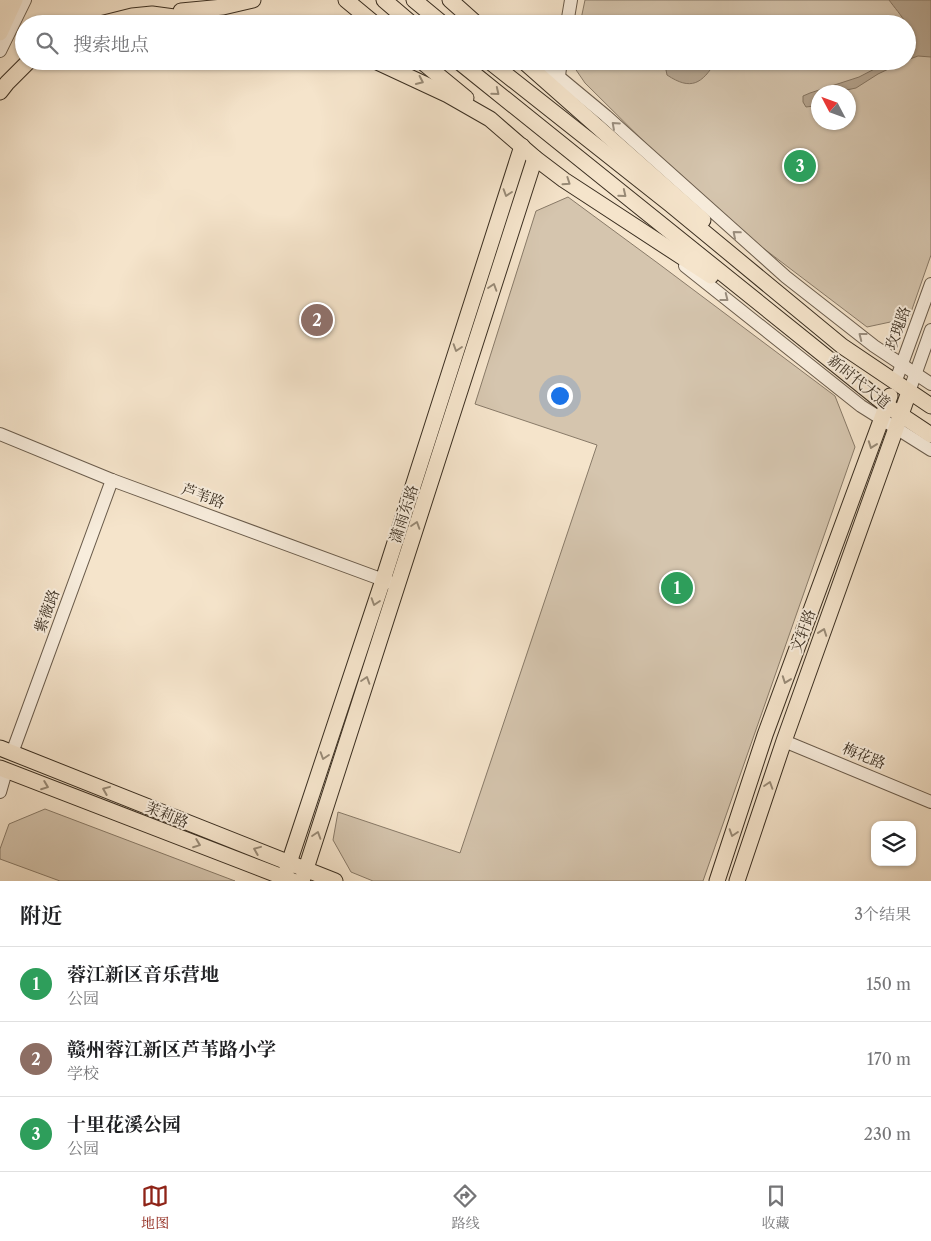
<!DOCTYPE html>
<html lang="zh">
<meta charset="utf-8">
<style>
body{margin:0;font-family:"Libre Caslon Text","Noto Serif SC",serif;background:#f6f6f6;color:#202124}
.controls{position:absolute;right:15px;bottom:15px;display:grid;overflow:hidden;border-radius:10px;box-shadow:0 1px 4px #0004}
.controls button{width:45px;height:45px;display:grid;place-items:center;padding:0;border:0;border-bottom:1px solid #e0e0e0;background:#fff;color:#202124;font:25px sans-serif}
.compass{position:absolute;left:811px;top:85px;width:45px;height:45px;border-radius:50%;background:#fff;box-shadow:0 1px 4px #0004;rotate:311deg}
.you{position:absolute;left:559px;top:395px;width:18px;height:18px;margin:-12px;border:4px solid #fff;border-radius:50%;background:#1a73e8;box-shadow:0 0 0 8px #1a73e833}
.badge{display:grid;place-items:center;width:32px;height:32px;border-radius:50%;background:#8f2418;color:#fff;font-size:16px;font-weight:700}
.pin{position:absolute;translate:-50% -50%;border:2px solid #fff;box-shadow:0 1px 5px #0006}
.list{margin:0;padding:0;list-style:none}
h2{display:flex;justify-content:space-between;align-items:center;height:65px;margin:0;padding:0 20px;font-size:21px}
h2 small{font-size:16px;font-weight:400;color:#757577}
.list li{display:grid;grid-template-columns:32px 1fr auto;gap:15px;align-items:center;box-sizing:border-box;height:75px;padding:0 20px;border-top:1px solid #e0e0e0}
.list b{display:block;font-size:19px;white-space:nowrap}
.list p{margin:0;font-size:16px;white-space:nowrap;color:#757577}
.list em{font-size:16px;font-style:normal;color:#757577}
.icon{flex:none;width:28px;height:28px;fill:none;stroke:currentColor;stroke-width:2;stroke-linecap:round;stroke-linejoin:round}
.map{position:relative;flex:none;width:931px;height:881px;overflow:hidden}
.search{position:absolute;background:#fff;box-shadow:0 1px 4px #0004;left:15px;right:15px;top:15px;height:55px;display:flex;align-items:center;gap:12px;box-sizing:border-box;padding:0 18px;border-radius:28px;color:#757577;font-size:19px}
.sheet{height:290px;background:#fff}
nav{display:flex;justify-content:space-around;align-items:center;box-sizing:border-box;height:70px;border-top:1px solid #e0e0e0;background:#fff;font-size:14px;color:#757577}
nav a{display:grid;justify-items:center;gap:2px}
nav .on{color:#8f2418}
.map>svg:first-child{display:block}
</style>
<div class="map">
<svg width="931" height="881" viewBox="0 0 931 881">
<rect width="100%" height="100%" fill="#f5e4cb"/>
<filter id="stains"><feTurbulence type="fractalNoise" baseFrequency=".004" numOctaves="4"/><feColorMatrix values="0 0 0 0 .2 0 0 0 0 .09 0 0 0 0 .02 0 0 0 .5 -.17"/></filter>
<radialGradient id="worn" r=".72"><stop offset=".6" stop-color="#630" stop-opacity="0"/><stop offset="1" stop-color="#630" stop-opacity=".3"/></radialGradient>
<g fill="#d5c5ae" stroke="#887a68" fill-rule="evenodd">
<path d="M585,0H931V255L909,318L867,327L713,210L585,83L572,64L573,61H907V24H580ZM818,92H848V122H818Z"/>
<path d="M568,197L659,264L835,396L855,447L703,881H373L351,872L333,840L338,812L460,853L597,445L475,404L536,211Z"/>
<path d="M45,809L235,881H60L0,859V849L9,824Z"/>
</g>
<g fill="#b6a691" stroke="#857664">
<path d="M889,0H931V57L918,56L907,60V53L913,50C916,31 900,15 889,0Z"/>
<path d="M666,61H716C702,84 691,91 667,75L665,65Z"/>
<path d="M890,61H905L878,74L856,88L837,92H818V102L814,106L806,107L803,102V96L810,93L859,77Z"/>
</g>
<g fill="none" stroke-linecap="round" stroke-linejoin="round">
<g stroke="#6a5c4c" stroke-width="14">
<g id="minor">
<path d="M567,24L571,0"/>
<path d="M0,51L25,0"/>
<path d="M532,65L559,77L606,116L786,277L874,346L931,384"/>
<path d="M558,83L561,61"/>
<path d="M685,266L861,406L931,450"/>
<path d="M895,383L931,284"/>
<path d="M909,392L931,330"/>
<path d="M0,434L112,480L397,585"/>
<path d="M784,741L931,802"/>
<path d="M12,753L112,480"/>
<path d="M0,792L6,771"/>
</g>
</g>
<g stroke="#3b2f21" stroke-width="17">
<g id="major">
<path d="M346,0L375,24"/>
<path d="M384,0L412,24"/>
<path d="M414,0L443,24"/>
<path d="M450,0L477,24"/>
<path d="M181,11L223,7L253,0"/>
<path d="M100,24L132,16L152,14L226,24"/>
<path d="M0,33L15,0"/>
<path d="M375,61L448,95L490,119L535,158L564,180L711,276"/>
<path d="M421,61L466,98"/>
<path d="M458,61L886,405L931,435"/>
<path d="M489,61L670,204L842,346L931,406"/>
<path d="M523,61L703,220"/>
<path d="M0,92L7,83L29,61"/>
<path d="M0,748L335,881"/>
<path d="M0,768L293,881"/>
<path d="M283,881L383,580L522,146"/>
<path d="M302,881L535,158"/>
<path d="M717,881L765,735L890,396"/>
<path d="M737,881L784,741L909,392"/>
</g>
</g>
<g stroke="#3b2f21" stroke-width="19">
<path id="highway" d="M0,11L4,0"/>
</g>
<use href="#minor" stroke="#f8eddd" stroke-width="12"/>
<use href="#major" stroke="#f5e4cb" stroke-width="15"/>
<use href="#highway" stroke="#f5e4cb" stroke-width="18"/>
</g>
<defs><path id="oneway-chevron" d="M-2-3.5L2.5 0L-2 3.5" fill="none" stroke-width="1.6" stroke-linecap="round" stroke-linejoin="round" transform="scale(1.25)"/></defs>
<g stroke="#988a76">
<use href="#oneway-chevron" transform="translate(420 81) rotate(25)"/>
<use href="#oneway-chevron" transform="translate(496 92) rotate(39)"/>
<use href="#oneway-chevron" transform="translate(567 182) rotate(34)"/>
<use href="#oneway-chevron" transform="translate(507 193) rotate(108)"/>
<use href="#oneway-chevron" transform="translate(623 194) rotate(39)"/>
<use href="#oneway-chevron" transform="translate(493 287) rotate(-72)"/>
<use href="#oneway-chevron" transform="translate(457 348) rotate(108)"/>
<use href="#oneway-chevron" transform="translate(872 445) rotate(110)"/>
<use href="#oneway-chevron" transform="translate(416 525) rotate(-72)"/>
<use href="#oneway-chevron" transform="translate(375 602) rotate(108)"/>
<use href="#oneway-chevron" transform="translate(823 632) rotate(-70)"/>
<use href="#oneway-chevron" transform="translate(366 680) rotate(-72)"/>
<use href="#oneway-chevron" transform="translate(786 680) rotate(110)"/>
<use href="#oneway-chevron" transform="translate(324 756) rotate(108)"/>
<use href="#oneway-chevron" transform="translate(769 785) rotate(-72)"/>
<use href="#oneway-chevron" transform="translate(45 786) rotate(21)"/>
<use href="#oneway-chevron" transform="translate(106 790) rotate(-158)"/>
<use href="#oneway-chevron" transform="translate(733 833) rotate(108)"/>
<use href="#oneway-chevron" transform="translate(317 835) rotate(-72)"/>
<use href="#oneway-chevron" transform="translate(197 844) rotate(21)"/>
<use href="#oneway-chevron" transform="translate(257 850) rotate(-158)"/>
</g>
<g stroke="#9a8e7f">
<use href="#oneway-chevron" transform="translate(615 125) rotate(-138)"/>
<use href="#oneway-chevron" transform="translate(736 234) rotate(-139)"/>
<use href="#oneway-chevron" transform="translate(725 298) rotate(38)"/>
<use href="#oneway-chevron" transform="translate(862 336) rotate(-142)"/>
</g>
<g text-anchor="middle" stroke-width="4" stroke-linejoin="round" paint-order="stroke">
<g font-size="15" fill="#3b2f21" stroke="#f8eddd">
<text transform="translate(898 328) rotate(-70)" y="5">玫瑰路</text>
<text transform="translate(859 382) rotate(39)" y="5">新时代大道</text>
<text transform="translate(203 496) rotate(20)" y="5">芦苇路</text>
<text transform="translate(404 514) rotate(-72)" y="5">潇雨东路</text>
<text transform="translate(47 611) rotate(-70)" y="5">紫薇路</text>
<text transform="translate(803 631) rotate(-70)" y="5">文轩路</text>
<text transform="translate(864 756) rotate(22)" y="5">梅花路</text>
<text transform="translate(167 815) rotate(22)" y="5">茉莉路</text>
</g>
</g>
<rect width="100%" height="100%" filter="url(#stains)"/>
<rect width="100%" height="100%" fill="url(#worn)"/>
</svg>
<div class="controls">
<button><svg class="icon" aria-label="layers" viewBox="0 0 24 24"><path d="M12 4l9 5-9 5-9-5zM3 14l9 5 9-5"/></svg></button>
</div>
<svg class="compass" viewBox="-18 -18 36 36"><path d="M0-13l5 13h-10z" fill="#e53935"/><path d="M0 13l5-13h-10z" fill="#757577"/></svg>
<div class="you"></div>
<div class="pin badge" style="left:677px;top:588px;background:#2e9e5b">1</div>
<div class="pin badge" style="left:317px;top:320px;background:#8d6e63">2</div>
<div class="pin badge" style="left:800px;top:166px;background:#2e9e5b">3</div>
<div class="search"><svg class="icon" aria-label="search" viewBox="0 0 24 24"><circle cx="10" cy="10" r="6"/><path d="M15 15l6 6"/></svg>搜索地点</div>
</div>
<section class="sheet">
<h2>附近<small>3个结果</small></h2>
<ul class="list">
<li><span class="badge" style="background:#2e9e5b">1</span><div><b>蓉江新区音乐营地</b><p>公园</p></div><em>150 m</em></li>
<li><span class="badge" style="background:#8d6e63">2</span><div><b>赣州蓉江新区芦苇路小学</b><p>学校</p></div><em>170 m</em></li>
<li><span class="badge" style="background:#2e9e5b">3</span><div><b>十里花溪公园</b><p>公园</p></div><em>230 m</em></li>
</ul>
</section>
<nav>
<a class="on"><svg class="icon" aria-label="map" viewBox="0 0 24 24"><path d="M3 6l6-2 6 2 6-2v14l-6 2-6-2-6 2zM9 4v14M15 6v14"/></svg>地图</a>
<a><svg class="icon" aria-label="directions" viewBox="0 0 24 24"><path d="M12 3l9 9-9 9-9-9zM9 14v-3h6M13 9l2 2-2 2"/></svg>路线</a>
<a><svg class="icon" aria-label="saved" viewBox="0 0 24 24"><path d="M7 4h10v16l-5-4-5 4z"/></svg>收藏</a>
</nav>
